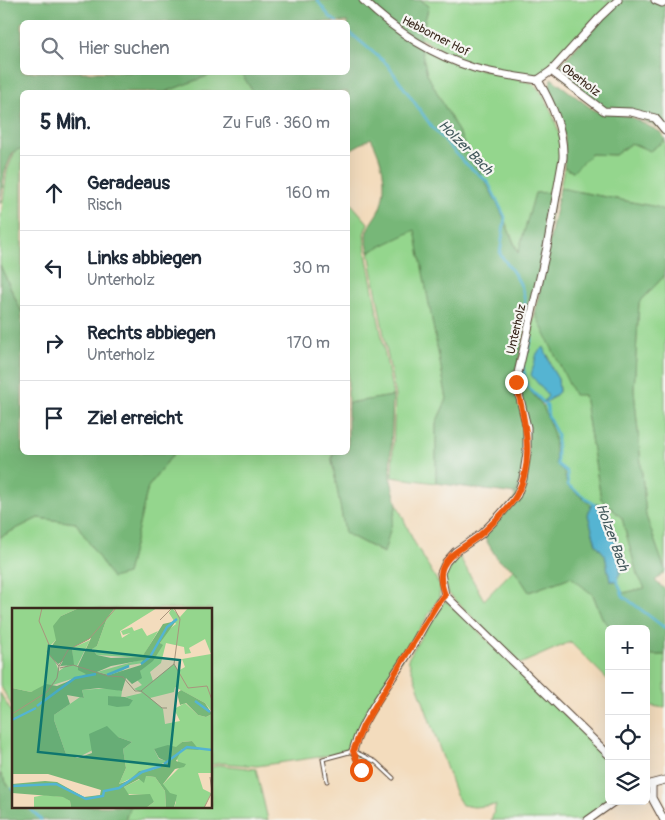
<!DOCTYPE html>
<html lang="de">
<meta charset="utf-8">
<style>
body{margin:0;font-family:Pangolin,sans-serif;background:#f6f6f7;color:#1f2937}
.controls{position:absolute;right:15px;bottom:15px;display:grid;overflow:hidden;border-radius:8px;box-shadow:0 5px 20px #0002}
.controls button{width:45px;height:45px;display:grid;place-items:center;padding:0;border:0;border-bottom:1px solid #e0e1e3;background:#fff;color:#1f2937;font:25px sans-serif}
.stop{position:absolute;width:15px;height:15px;margin:-11px;border:4px solid #ea580c;border-radius:50%;background:#fff}
.stop.end{background:#ea580c;border-color:#fff;box-shadow:0 1px 5px #0008}
.list{margin:0;padding:0;list-style:none}
h2{display:flex;justify-content:space-between;align-items:center;height:65px;margin:0;padding:0 20px;font-size:21px}
h2 small{font-size:16px;font-weight:400;color:#747a83}
.list li{display:grid;grid-template-columns:32px 1fr auto;gap:15px;align-items:center;box-sizing:border-box;height:75px;padding:0 20px;border-top:1px solid #e0e1e3}
.list b{display:block;font-size:19px;white-space:nowrap}
.list p{margin:0;font-size:16px;white-space:nowrap;color:#747a83}
.list em{font-size:16px;font-style:normal;color:#747a83}
.icon{flex:none;width:28px;height:28px;fill:none;stroke:currentColor;stroke-width:2;stroke-linecap:round;stroke-linejoin:round}
.map{position:relative;flex:none;width:665px;height:820px;overflow:hidden}
.search{position:absolute;background:#fff;box-shadow:0 5px 20px #0002;left:20px;top:20px;width:330px;height:55px;display:flex;align-items:center;gap:12px;box-sizing:border-box;padding:0 18px;border-radius:8px;color:#747a83;font-size:19px}
.panel{position:absolute;background:#fff;box-shadow:0 5px 20px #0002;left:20px;top:90px;width:330px;height:365px;border-radius:8px}
.map>svg:first-child{display:block}
</style>
<div class="map">
<svg width="665" height="820" viewBox="0 0 665 820">
<rect width="100%" height="100%" fill="#f6f6f2"/>
<filter id="ink" filterUnits="userSpaceOnUse"><feTurbulence type="fractalNoise" baseFrequency=".02" numOctaves="2"/><feDisplacementMap in="SourceGraphic" scale="10" xChannelSelector="R" yChannelSelector="G"/><feConvolveMatrix kernelMatrix="1 2 1 2 8 2 1 2 1" color-interpolation-filters="sRGB"/></filter>
<filter id="wash" filterUnits="userSpaceOnUse"><feTurbulence type="fractalNoise" baseFrequency=".0096" numOctaves="4" result="noise"/><feDisplacementMap in="SourceGraphic" scale="20" xChannelSelector="R" yChannelSelector="G"/><feGaussianBlur stdDeviation="1.12" result="paint"/><feColorMatrix in="noise" values="0 0 0 0 0 0 0 0 0 0 0 0 0 0 0 0 0 1.4 0 .05"/><feComposite in="paint" operator="in"/></filter>
<g filter="url(#wash)">
<rect width="100%" height="100%" fill="#f3dcbd"/>
<g fill="#94d68d" stroke="#688056">
<path d="M421,0H617L549,68L542,74L525,76L485,69L451,56L420,38L429,6Z"/>
<path d="M420,45L449,61L532,83C546,92 560,129 561,146C562,159 557,179 555,192L535,193L519,254L499,207L427,74Z"/>
<path d="M242,73L253,92H165L210,75Z"/>
<path d="M665,140V211L657,207L560,188L564,167L573,172L591,154L615,155L631,143L650,150Z"/>
<path d="M22,148V313L0,265V223L7,171L15,151Z"/>
<path d="M348,200L368,223L364,234L366,253L393,396L348,403Z"/>
<path d="M415,229L447,399L436,423V483L392,477L395,396L369,252Z"/>
<path d="M665,275V570L646,516L634,390L639,303Z"/>
<path d="M535,313L584,395L601,499L622,518L637,574L645,588L623,593L616,581L620,573V552L611,535L604,513L598,504L591,505L567,485L564,472L556,464L554,435L543,406L559,392L558,379L552,369L548,355V396L542,404L526,386L521,365Z"/>
<path d="M174,453H333L332,460L345,533L383,553L397,504L413,540L439,584L440,588L439,598L371,707L350,748L339,753L319,757L257,766L221,763L211,765V609H14V710L0,685V537L38,518L76,523L112,577L127,574L148,487Z"/>
<path d="M458,554L484,600L514,569L529,592L571,577L593,595L603,620L614,629H609V681L570,642L520,664L449,594C440,577 444,565 458,554Z"/>
<path d="M443,602H448L609,757V801L586,820H491L496,805L474,807L462,805L456,795L408,659L439,606Z"/>
<path d="M646,655H665V708L646,705Z"/>
<path d="M0,693L14,716V794L0,773Z"/>
<path d="M221,765L256,769L268,820H125L130,806H211V767Z"/>
</g>
<g fill="#77b778" stroke="#59704b" fill-rule="evenodd">
<path d="M0,0H421L429,6L420,38V45L427,74L499,207L518,253L535,193L555,192L545,246L514,381L526,427L522,479L515,494L436,483V423L447,399L415,230L369,252C368,247 366,241 366,236C367,224 378,216 381,205C388,182 382,159 371,138L348,151V92H253L241,73L210,75L165,92H22V148L13,152L5,171L0,204ZM22,22H348V72H22Z"/>
<path d="M620,0H653L665,5V134L663,130L630,114L596,109L559,74L558,67Z"/>
<path d="M551,78L595,111L629,116L662,133L665,140L650,151L631,143L615,155L591,154L573,172L564,167L565,137L549,95Z"/>
<path d="M560,188L657,207L665,211V275L639,303L634,390L646,516L665,570V572L655,581L665,589V655H646V629H614L603,620L593,595L571,577L529,592L514,569L498,560L483,535L512,506L528,452L517,382L521,366L526,386L543,406L554,435L556,464L564,472L567,485L591,505L588,515L596,544L605,555L610,581H616L623,593L645,588L637,574L622,518L601,499L584,395H574L535,313Z"/>
<path d="M0,265L22,313V452L174,453L148,487L127,574L112,578L76,523L38,518L0,537Z"/>
<path d="M393,396L390,477L397,504L384,553L345,533L332,460L333,453L348,452V403Z"/>
<path d="M0,773L14,794V806H25L29,811L35,806H130L125,820H0Z"/>
</g>
<g fill="#54b4d2" stroke="#486f78">
<path d="M544,347L552,369L558,379L559,392L547,402L544,401L548,396L531,375L537,353Z"/>
<path d="M598,504L604,513L611,535L621,552L620,573L616,581H610L605,555L596,544L588,515L591,505Z"/>
</g>
<g fill="none" stroke-linecap="round" stroke-linejoin="round">
<g stroke="#54b4d2" stroke-width="2.5">
<path d="M317,0L330,17L337,22"/>
<path d="M348,31L387,64L432,127L465,163L488,182L505,217L500,254C522,284 527,288 525,326"/>
<path d="M525,358L532,338"/>
<path d="M523,366L527,386L547,406L548,416L557,434V464L567,472L568,485L594,504L595,507"/>
<path d="M616,577L623,596L665,628"/>
<path d="M12,789L14,791"/>
<path d="M28,806L41,820"/>
</g>
</g>
</g>
<g filter="url(#ink)">
<g fill="none" stroke-linecap="round" stroke-linejoin="round">
<g stroke="#574536" stroke-width="5">
<g id="service">
<path d="M353,752L361,770"/>
<path d="M327,781L323,759L353,751L376,762L393,778"/>
</g>
</g>
<g stroke="#574536" stroke-width="9">
<g id="minor">
<path d="M363,0C394,30 432,55 474,68C495,74 517,77 538,80"/>
<path d="M655,0L662,3L665,1"/>
<path d="M551,71L600,17L618,0"/>
<path d="M538,80C552,104 564,130 563,158L547,247L516,382L527,427V453L523,479L517,495L500,515L481,534L455,552L446,562L441,573L445,595L609,755"/>
<path d="M538,80L551,71L604,111L631,112L655,118L665,130"/>
<path d="M353,751C362,717 387,687 406,657C419,637 429,613 445,595"/>
<path d="M652,784V798L664,820"/>
<path d="M646,785L665,780"/>
<path d="M588,820L615,801"/>
</g>
</g>
<use href="#service" stroke="#fff" stroke-width="3"/>
<use href="#minor" stroke="#fff" stroke-width="7"/>
</g>
</g>
<g fill="none" stroke-linecap="round" stroke-linejoin="round" filter="url(#ink)">
<path stroke="#ea580c" stroke-width="6" d="M361,770L353,751L363,726L437,604L445,595C442,587 439,578 442,569C448,552 469,545 481,534C492,524 511,507 517,494C536,460 524,418 516,382"/>
</g>
<g text-anchor="middle" stroke-width="4.5" stroke-linejoin="round" paint-order="stroke">
<g font-size="12" fill="#3b2a1e" stroke="#f6f6f2">
<text transform="translate(436 36) rotate(27)" y="4">Hebborner Hof</text>
<text transform="translate(581 80) rotate(37)" y="4">Oberholz</text>
<text transform="translate(516 329) rotate(-77)" y="4">Unterholz</text>
</g>
<g font-size="14" font-style="italic" fill="#445a5d" stroke="#f6f6f2">
<text transform="translate(466 147) rotate(45)" y="5">Holzer Bach</text>
<text transform="translate(613 537) rotate(70)" y="5">Holzer Bach</text>
</g>
</g>
<g transform="translate(12 608)">
<rect width="200" height="200" fill="#f3dcbd"/>
<path d="M0,0H67L49,8L44,32L37,39L47,63L61,53L60,40L78,32L65,58L75,66L19,84L0,80ZM104,0H145L108,23L110,30L118,25L111,27L109,23L120,19L122,23L130,20L135,28L146,23L130,50L85,47L80,40L85,38L95,10ZM160,0L168,9L176,0H200V104L193,95L163,79L162,84L138,90L151,101L153,116L168,113L162,101L173,95L186,107L194,109L200,106V165H186L191,181L199,185L192,200H162L164,194L150,177L168,159L164,148L170,141L182,138L180,133L170,134L165,139L142,141L147,151L156,153L107,176L114,160L111,141L120,134L106,129L67,149L54,146L42,112V107L68,89L72,90L70,82L97,80L110,83L109,90L96,88V97L121,92L113,89L130,85L122,81L130,77L125,72L128,63L150,37L148,35L156,22L164,16L157,5ZM193,31L199,46L170,51L173,59L166,63L162,56L141,73L138,64L149,55L154,35L172,39L173,46L179,45L177,40ZM131,51V55L118,57L110,63L97,67L85,64ZM134,168L143,169L153,183L154,200H134L142,194L134,187L115,186L112,179ZM32,187L52,189L58,193L59,200H22V189Z" fill="#94d68d" fill-rule="evenodd"/>
<path d="M67,0H103L95,10L85,38L80,41L85,47L99,50L130,49L151,16L164,13L148,35L151,37L141,53L128,63L130,70L120,76L114,70L110,83L87,80L70,82L72,90L55,87L58,96L42,107V112L54,146L66,150L80,145L77,126L95,118L106,129L120,134L111,141L114,160L107,176L118,172L127,163L140,162L156,154L147,150L142,141L156,137L164,139L170,134L180,133L187,142L170,141L164,153L174,156L172,159L163,161L151,176L158,185L165,187L162,200H154L153,183L143,169L134,168L132,175L127,171L112,179L117,187L138,186L142,194L134,200H59L58,193L51,189L0,185V176L33,173L45,174L72,189L88,187L89,182L36,166H0V80L19,84L34,76L45,78L74,66L66,62V58L79,30L60,40L62,57L48,58L51,53L46,56L35,44L44,32L41,18L49,8ZM131,52L129,57L97,67L85,64L99,58ZM169,82L193,95L200,106L194,109L186,107L174,95L168,97L165,85ZM96,88L113,89L121,92L117,98L105,99L96,97Z" fill="#77b778" fill-rule="evenodd"/>
<path fill="none" stroke="#54b4d2" stroke-width="2.5" d="M129,56L138,49L155,19L165,11M95,67L117,58M183,93L198,104M25,98L63,70L84,66M0,112L24,100M152,156L175,139L200,142M0,178L44,176L74,191L91,188L92,183L107,180L130,164L149,158"/>
<path fill="none" stroke="#a9957d" stroke-width="1" d="M30,0L27,13L38,39L35,44L47,58M148,12L160,0M162,56L176,80L195,78L200,92M48,60L61,57L96,68L111,69L123,83H129L162,56L168,11L162,0M129,83L150,100H155M0,106L35,84L45,70L47,58L56,42L77,31L104,0M192,200L200,184L198,169"/>
<path fill="#0f766e" fill-opacity="0.15" stroke="#0f766e" stroke-width="2.5" d="M37,38L168,52L157,158L26,144Z"/>
<rect width="200" height="200" fill="none" stroke="#3b2a1e" stroke-width="2.5"/>
</g>
</svg>
<div class="controls">
<button>+</button>
<button>−</button>
<button><svg class="icon" aria-label="locate" viewBox="0 0 24 24"><circle cx="12" cy="12" r="6"/><path d="M12 2v4M12 18v4M2 12h4M18 12h4"/></svg></button>
<button><svg class="icon" aria-label="layers" viewBox="0 0 24 24"><path d="M12 4l9 5-9 5-9-5zM3 14l9 5 9-5"/></svg></button>
</div>
<div class="stop" style="left:361px;top:770px"></div>
<div class="stop end" style="left:516px;top:382px"></div>
<div class="search"><svg class="icon" aria-label="search" viewBox="0 0 24 24"><circle cx="10" cy="10" r="6"/><path d="M15 15l6 6"/></svg>Hier suchen</div>
<section class="panel">
<h2>5 Min.<small>Zu Fuß · 360 m</small></h2>
<ul class="list">
<li><svg class="icon" aria-label="ahead" viewBox="0 0 24 24"><path d="M12 20V5M6 11l6-6 6 6"/></svg><div><b>Geradeaus</b><p>Risch</p></div><em>160 m</em></li>
<li><svg class="icon" aria-label="left" viewBox="0 0 24 24"><path d="M17 20v-9H6M10 6l-5 5 5 5"/></svg><div><b>Links abbiegen</b><p>Unterholz</p></div><em>30 m</em></li>
<li><svg class="icon" aria-label="right" viewBox="0 0 24 24"><path d="M7 20v-9h11M14 6l5 5-5 5"/></svg><div><b>Rechts abbiegen</b><p>Unterholz</p></div><em>170 m</em></li>
<li><svg class="icon" aria-label="arrive" viewBox="0 0 24 24"><path d="M6 21V4h12l-3 4 3 4H6"/></svg><div><b>Ziel erreicht</b></div></li>
</ul>
</section>
</div>
